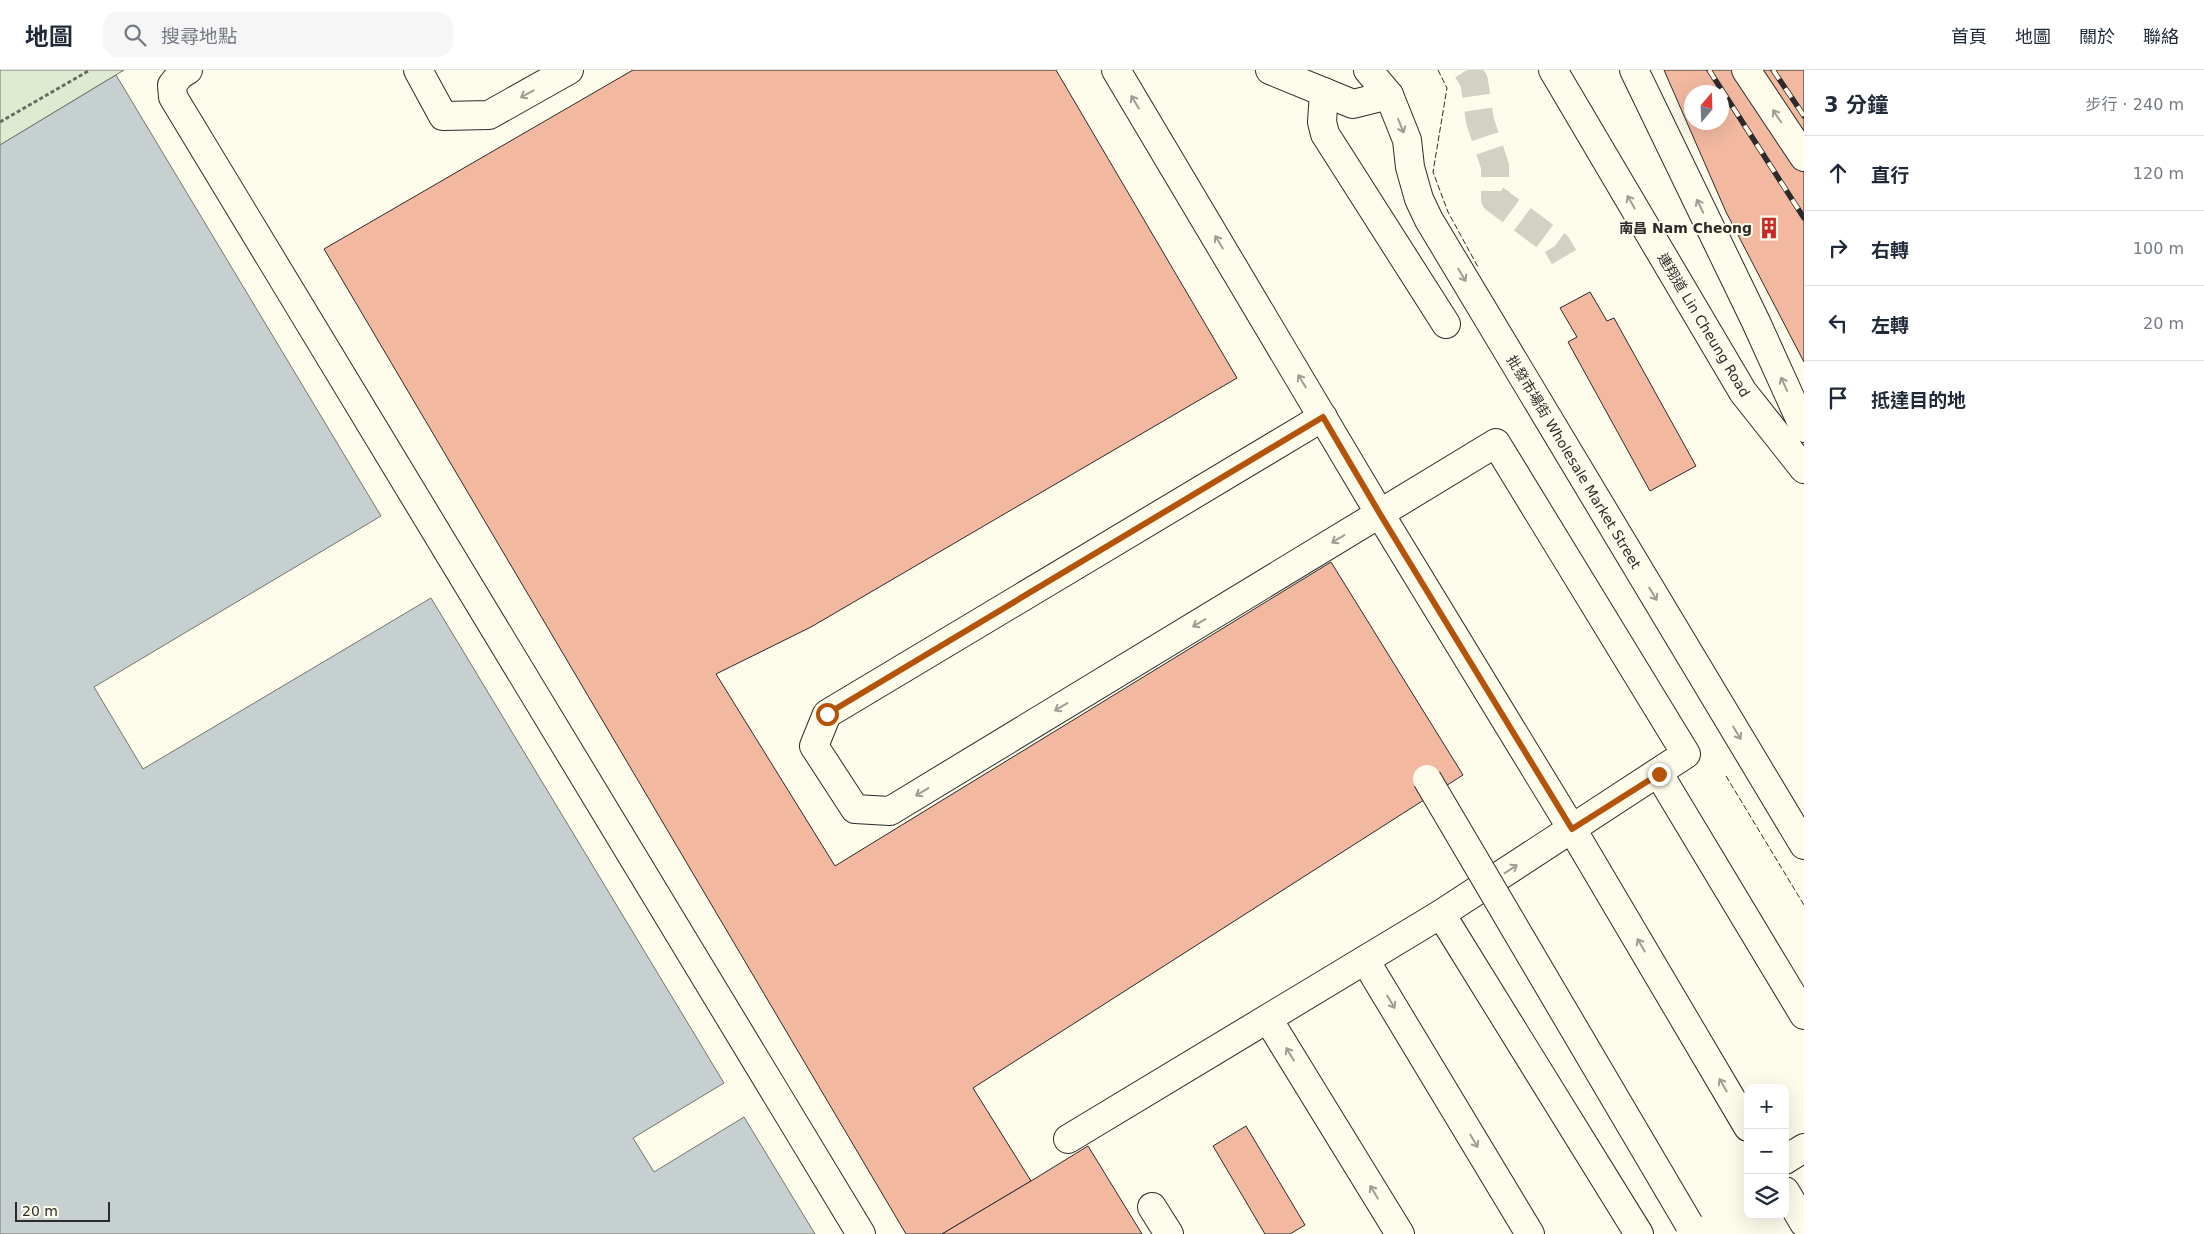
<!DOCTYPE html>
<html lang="zh-TW">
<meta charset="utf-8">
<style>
body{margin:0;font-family:"DejaVu Sans","Noto Sans TC",sans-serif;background:#f6f6f7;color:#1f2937}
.controls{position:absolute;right:15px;bottom:15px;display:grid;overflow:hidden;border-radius:10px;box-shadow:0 5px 20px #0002}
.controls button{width:45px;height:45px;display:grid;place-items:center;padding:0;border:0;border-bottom:1px solid #e0e1e3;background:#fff;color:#1f2937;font:25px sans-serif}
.compass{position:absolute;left:1684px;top:15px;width:45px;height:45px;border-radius:50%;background:#fff;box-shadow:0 5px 20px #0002;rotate:19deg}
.scale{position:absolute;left:15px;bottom:12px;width:95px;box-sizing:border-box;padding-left:5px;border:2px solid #2b2b2b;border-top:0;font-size:14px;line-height:18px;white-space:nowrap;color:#2b2b2b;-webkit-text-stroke:4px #fdfbea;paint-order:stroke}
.stop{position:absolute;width:15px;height:15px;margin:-11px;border:4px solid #b45309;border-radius:50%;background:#fff}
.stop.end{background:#b45309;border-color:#fff;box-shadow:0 1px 5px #0008}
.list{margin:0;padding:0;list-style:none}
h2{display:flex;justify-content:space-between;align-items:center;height:65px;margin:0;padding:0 20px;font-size:21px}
h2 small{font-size:16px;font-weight:400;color:#747a83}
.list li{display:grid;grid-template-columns:32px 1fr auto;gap:15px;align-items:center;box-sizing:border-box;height:75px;padding:0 20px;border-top:1px solid #e0e1e3}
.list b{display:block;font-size:19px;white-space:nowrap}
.list em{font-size:16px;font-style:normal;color:#747a83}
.icon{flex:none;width:28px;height:28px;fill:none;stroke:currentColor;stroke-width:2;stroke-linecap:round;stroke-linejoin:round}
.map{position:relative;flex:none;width:1804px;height:1164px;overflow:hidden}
header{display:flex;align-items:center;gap:30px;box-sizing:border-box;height:70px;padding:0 25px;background:#fff;border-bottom:1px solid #e0e1e3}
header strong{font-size:24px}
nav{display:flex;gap:28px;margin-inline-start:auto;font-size:18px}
.search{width:350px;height:45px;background:#f6f6f7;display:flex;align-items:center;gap:12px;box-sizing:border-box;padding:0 18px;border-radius:15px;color:#747a83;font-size:19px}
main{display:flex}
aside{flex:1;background:#fff}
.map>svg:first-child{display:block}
</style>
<header>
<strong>地圖</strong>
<div class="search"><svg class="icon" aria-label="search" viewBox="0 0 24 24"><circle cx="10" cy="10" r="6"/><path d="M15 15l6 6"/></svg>搜尋地點</div>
<nav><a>首頁</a><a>地圖</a><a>關於</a><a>聯絡</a></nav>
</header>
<main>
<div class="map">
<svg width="1804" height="1164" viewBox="0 0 1804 1164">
<rect width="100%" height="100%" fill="#fdfbea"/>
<path fill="#deebd1" stroke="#74746e" d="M0,0H124L0,75Z"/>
<path fill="#c7d0d0" stroke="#74746e" d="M116,5L381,446L94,617L143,699L431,528L724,1013L633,1068L654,1102L744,1047L815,1164H0V75Z"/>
<g fill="#f2b8a0" stroke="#2b2b2b" fill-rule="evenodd">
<path d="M633,0H1056L1237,308L811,557L716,604L835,796L1331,492L1463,705L973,1018L1031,1111L942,1164H906L324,179Z"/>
<path d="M1664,0H1804V292L1726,142ZM1692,22H1722V52H1692Z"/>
<path d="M1590,222L1607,251L1614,248L1696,396L1650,421L1568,272L1577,267L1560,238Z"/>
<path d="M1246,1056L1305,1155L1290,1164H1265L1213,1076Z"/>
<path d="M1088,1076L1142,1164H942L1031,1111Z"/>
</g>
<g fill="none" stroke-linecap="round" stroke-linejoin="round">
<path stroke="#d3d1c4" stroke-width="28" stroke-dasharray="28 14" stroke-linecap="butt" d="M1467,0L1474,11L1480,51L1495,96V129L1557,175L1564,187"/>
<g stroke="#2b2b2b" stroke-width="30">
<g id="minor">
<path d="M188,0L180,5L172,15L173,27L861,1164"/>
<path d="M418,0L443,46L489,45L569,0"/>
<path d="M1116,0L1380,444L1572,759L1748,1057"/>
<path d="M1270,0L1353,34L1389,25"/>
<path d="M1368,0L1389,25L1407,70L1410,97L1419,129L1429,150L1804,775"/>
<path d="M1324,22L1322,52L1325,64L1446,254"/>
<path d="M1323,347L827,644L814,676L855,739L890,741L1496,373L1686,684L1441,844"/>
<path d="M1659,704L1804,945"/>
<path d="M1365,890L1530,1164"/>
<path d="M1268,949L1400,1164"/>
<path d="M1068,1069L1441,844L1639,1164"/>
<path d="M1785,1090L1804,1078"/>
<path d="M1785,1121L1804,1153"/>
<path d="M1152,1137L1169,1164"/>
</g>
</g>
<g stroke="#2b2b2b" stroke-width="30">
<path id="major" d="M1553,0L1743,322L1804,399"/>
</g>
<g stroke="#2b2b2b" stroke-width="30">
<g id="highway">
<path d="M1634,0L1756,252L1804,358"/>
<path d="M1746,0L1804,87"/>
</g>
</g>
<path stroke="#6a6964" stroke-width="3" stroke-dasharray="4 2.5" stroke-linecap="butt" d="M0,52L90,0"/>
<use href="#minor" stroke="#fdfbea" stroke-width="28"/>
<use href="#major" stroke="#fdfbea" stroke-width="28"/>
<use href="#highway" stroke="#fdfbea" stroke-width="28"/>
<g stroke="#2b2b2b" stroke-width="5.5">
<g id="rail">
<path d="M1709,0L1804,148"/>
<path d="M1773,0L1804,46"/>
</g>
</g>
<use href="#rail" stroke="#fdfbea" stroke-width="4" stroke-dasharray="11" stroke-linecap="butt"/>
<g stroke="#2b2b2b" stroke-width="30" stroke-linecap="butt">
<path id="minor-bridge" d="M1427,709L1689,1154"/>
</g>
<use href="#minor-bridge" stroke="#fdfbea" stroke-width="28"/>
<g stroke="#2b2b2b" stroke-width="1" stroke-dasharray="6 2.5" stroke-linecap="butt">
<path d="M1438,0L1447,18L1433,102L1448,142L1478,197"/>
<path d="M1726,706L1804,835"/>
</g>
</g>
<defs><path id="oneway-shaft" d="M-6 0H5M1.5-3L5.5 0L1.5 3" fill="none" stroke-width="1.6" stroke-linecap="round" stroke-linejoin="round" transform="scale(1.25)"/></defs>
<g stroke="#9e9d94">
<use href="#oneway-shaft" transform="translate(527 24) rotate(151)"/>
<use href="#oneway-shaft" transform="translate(1135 32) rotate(-121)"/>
<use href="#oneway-shaft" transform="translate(1777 46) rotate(-124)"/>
<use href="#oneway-shaft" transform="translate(1401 56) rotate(68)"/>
<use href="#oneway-shaft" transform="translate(1631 132) rotate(-120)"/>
<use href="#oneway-shaft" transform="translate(1700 136) rotate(-116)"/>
<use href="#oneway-shaft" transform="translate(1219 172) rotate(-121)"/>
<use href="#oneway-shaft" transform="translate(1462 205) rotate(59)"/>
<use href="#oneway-shaft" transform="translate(1302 311) rotate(-121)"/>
<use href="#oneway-shaft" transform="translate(1784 314) rotate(-114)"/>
<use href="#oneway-shaft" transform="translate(1338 469) rotate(149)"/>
<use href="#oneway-shaft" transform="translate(1653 524) rotate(59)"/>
<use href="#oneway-shaft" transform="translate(1199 553) rotate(149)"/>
<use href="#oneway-shaft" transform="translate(1061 637) rotate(149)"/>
<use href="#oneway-shaft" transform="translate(1737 663) rotate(59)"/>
<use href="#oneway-shaft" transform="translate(922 722) rotate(149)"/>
<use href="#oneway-shaft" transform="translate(1511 799) rotate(-33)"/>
<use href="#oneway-shaft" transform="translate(1641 875) rotate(-120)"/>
<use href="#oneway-shaft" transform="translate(1391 932) rotate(59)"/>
<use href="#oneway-shaft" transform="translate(1290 984) rotate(-121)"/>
<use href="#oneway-shaft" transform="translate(1723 1015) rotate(-120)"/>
<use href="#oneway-shaft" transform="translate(1474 1071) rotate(59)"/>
<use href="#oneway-shaft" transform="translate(1374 1122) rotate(-121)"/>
</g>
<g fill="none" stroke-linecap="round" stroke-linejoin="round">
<path stroke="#b45309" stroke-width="6" d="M827,644L1323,347L1380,444L1572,759L1659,704"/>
</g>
<defs>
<g id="building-bare" transform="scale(1.725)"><path d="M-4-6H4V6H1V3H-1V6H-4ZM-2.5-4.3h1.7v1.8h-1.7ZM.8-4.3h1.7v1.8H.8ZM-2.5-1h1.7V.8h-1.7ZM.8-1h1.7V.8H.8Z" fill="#c62828" stroke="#fdfbea" stroke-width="2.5" paint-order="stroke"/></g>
</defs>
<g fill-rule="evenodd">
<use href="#building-bare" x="1769" y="158"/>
</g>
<g text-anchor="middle" stroke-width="4" stroke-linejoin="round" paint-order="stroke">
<g font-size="14" font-weight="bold" fill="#2b2b2b" stroke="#fdfbea" text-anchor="end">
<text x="1752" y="163">南昌 Nam Cheong</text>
</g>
<g font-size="14" fill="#2b2b2b" stroke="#fdfbea">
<text transform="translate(1704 255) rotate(59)" y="5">連翔道 Lin Cheung Road</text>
<text transform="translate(1574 392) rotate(59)" y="5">批發市場街 Wholesale Market Street</text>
</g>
</g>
</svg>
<div class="controls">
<button>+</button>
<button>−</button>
<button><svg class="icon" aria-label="layers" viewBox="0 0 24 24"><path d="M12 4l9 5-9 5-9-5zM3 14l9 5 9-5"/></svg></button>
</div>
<svg class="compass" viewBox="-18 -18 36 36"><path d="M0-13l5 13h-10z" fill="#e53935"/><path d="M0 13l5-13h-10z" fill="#747a83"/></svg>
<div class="scale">20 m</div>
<div class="stop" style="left:827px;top:644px"></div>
<div class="stop end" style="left:1659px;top:704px"></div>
</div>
<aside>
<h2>3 分鐘<small>步行 · 240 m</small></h2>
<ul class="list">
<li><svg class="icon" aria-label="ahead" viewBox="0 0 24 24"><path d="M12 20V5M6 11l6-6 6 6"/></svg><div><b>直行</b></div><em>120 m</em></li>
<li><svg class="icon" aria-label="right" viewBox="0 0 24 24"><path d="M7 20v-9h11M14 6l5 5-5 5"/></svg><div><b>右轉</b></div><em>100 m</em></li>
<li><svg class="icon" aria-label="left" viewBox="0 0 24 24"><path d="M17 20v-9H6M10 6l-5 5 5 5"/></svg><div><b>左轉</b></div><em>20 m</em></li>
<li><svg class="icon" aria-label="arrive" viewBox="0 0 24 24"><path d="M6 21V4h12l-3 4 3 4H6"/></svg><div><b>抵達目的地</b></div></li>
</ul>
</aside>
</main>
